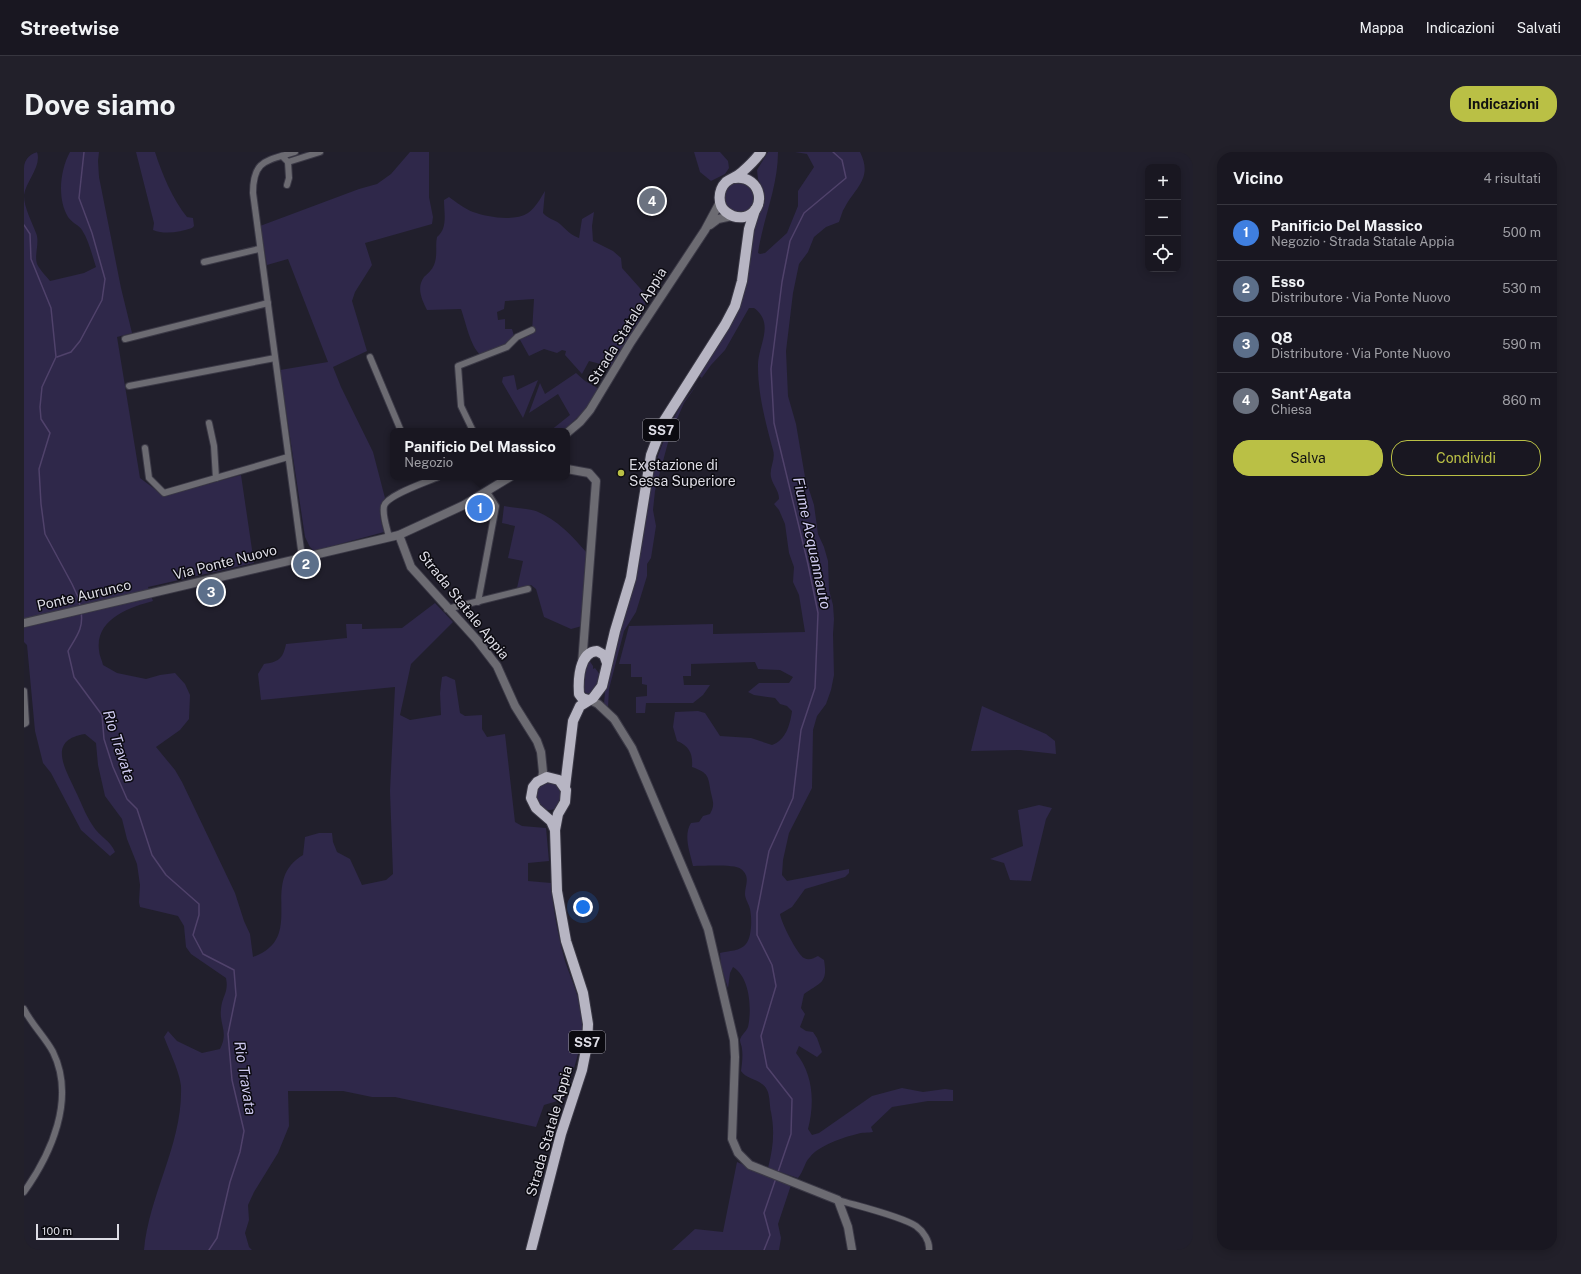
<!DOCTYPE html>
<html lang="it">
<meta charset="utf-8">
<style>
body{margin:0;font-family:"Public Sans",sans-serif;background:#22202a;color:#f1f3f6}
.controls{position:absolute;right:12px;top:12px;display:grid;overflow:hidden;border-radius:8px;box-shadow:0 2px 10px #0003}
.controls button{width:36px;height:36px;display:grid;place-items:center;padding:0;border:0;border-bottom:1px solid #37363f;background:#191721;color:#f1f3f6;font:20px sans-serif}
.scale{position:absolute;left:12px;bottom:10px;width:83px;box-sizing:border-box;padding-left:4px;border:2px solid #dddce5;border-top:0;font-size:11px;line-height:14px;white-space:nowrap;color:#dddce5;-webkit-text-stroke:3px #0b0a10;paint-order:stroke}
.you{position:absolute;left:559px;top:755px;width:14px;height:14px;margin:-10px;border:3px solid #fff;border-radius:50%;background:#1a73e8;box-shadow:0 0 0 6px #1a73e833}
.badge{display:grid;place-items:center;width:26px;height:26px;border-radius:50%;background:#bac045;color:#fff;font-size:13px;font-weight:700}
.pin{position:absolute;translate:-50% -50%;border:2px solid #fff;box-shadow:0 1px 4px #0006}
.popup{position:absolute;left:366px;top:276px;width:180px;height:52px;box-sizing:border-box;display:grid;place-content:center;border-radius:8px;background:#191721;filter:drop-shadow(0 1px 3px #0005);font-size:13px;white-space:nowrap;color:#9f9fa5}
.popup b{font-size:15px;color:#f1f3f6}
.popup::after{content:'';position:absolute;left:50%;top:100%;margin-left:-8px;border:8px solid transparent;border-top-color:#191721}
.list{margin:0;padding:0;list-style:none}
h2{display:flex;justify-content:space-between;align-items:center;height:52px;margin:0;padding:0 16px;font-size:17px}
h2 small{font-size:13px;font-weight:400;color:#9f9fa5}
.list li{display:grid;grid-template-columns:26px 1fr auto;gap:12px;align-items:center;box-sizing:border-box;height:56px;padding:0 16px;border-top:1px solid #37363f}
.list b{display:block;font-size:15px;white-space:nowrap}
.list p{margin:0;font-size:13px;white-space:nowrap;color:#9f9fa5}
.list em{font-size:13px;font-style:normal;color:#9f9fa5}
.actions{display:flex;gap:8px;padding:12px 16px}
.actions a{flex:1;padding:9px 0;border:1px solid #bac045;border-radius:16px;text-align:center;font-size:14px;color:#bac045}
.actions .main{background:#bac045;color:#111}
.icon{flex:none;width:22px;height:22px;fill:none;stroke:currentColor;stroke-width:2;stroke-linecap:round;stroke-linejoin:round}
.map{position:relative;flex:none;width:1169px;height:1098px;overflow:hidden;border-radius:16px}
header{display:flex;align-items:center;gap:24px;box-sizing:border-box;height:56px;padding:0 20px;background:#191721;border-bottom:1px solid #37363f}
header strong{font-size:19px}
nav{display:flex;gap:22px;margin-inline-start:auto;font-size:14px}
.intro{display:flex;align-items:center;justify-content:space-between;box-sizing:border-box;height:96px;padding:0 24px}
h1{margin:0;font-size:28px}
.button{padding:10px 18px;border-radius:16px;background:#bac045;color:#111;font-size:14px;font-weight:700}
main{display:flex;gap:24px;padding:0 24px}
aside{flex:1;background:#191721;border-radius:16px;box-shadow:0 2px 10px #0003}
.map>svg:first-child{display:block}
</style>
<header>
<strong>Streetwise</strong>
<nav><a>Mappa</a><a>Indicazioni</a><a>Salvati</a></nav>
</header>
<div class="intro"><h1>Dove siamo</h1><a class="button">Indicazioni</a></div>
<main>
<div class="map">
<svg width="1169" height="1098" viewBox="0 0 1169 1098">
<rect width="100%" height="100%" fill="#211f2c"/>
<g fill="#2f284a">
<path d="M0,0H13C18,14 2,29 0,43C0,56 8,70 12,81C16,90 10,103 13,112C16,118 22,124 26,129L60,121L72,115C68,103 65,89 58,78C55,73 48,71 44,65C33,47 36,18 46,0H75L74,9L75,25L97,136L108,181L93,185L116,326L140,344L217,323L230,411L124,435L129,449C106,455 71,467 75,498C75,503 78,508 79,513L93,521L122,527L136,523L151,521L161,532L166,543L165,567L156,578L132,595L151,618L158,630L211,741L220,769L226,782L229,805C284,785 233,730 279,703L281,685L295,681H308L309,690L313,700L326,707L338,733L362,728L369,722L366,639L371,535L237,548L234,522L240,512C254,510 259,507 262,492L323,486L322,472H338V477L378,476L411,451L429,470L387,512L376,563L386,568L417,563L416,541L418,525L422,524L431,528L436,561L441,564L458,563V577L463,585L481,582L491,670L498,674L522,676L525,709L504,711V729L527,731C529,757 534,783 541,809C548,830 560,854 558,876C557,900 547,924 540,947L520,953L512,975L371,945H348L319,939H264L265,974L254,1001L230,1040L224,1053L225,1068L221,1081L225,1095L228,1098H120C125,1042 159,992 157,934C156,921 145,898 140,885L144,879L153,889L178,901L196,897C205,880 195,873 197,857C198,844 205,841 202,826L167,802L162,795L160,774L154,764L116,755L115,750L116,733L113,712L103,687L98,667L81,644L74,613L72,591L61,582C23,588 41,616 51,638C57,650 62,664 69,674C75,684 87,689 91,700L86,704L57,678L27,621L19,611L11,579L3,493L0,490Z"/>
<path d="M112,0H131C138,22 149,48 163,65L169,66L170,74L168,76C156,80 141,83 129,78L130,71Z"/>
<path d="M386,0H405V45L409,65L408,72L341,91L348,113L331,140L328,149L343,199L309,215L317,235L349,300L361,346C352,355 357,369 360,380L290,399L286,395L281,385L256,218L304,210L264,107L243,113L236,74L335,37L353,32L367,22Z"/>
<path d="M670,0H696L704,9L705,16L701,22L687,29L676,20Z"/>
<path d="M744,0H754C754,35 739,67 734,101L736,102L741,101L763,81L774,54V39L790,15L783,2L771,0H836C849,26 832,35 821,55C818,59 817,65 815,70L802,75L790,85L784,100L775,112L769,141L762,199L764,244L772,272L781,325L790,353L794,382L800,395L804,409L805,438L809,453L810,467L809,482L810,523L807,538L802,552L793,564L789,578L788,636L765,681L759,708L758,723L763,729L825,717V721L821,725L781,737L768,755L756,762C757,770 773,802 780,806C785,809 790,806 794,804L800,808C804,831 797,830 780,842L777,856L781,862L776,875L782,879L789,880L793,886L798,900L793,905L775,894L772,901C789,922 791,950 784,977L788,983L795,981L848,944L878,936L899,940L921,937L929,938V949H904L868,955L847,975L849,980C844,981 838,980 833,982C820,985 794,994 786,1005C780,1011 780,1019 774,1026L744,1016C749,997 751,980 747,960C745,951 747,938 738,932C732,927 721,926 717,919C718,912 719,904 718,897C718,894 716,891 716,888C717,883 722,880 724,875C728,857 726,825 709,815L706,821L704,836L697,815L696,801C704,799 717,799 722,792C728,785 728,766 726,757C725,752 721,747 721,742C721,733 727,725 717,717C711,712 679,714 669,714C666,700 659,684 667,671L675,670L679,664L686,662C691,653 689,650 687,641C684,624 685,621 668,615C669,603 666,594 653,589L649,575L651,560L674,559L681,561L696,584L727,586L748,593C762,588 766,573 768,559L763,554L756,552L751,546L730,543L724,540L735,531H765L769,525L756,518L734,517L731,510L667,512V524H659L660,533H686L679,543L669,551H622L621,561H612V545L623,544V533L618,532V525H607V512H595L605,474L689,472V482L781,480L775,443L769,430L770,415L765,401L761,372L755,358L750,352L755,347C755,338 749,334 747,325C745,316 752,307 749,298C742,273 734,242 734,215C733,194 752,172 730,156H725L701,198L687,213L660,251L646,283L631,339L629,358L632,374L627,406L623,412V424L612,460L600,479L585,537L584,556L580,552L582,528L624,336L635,301L646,273L657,253L678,226L674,223L718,141L725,118L728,82L731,66L741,49L740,39L734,27L733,18Z"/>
<circle cx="715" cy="45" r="16"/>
<path d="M521,39L519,61C524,67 530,67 536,72C543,78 545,82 555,86L558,67L570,60L568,74L569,89L589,99L597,106L598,116L623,144C620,169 599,193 588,215L565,209L558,222L541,203L542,199L538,198L533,201L520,197L505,204L495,186L508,180L510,147L481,149L480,157L473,160L474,168L481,167V177H488L490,184L482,193L456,202C447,196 441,168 437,157L403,158C398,148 392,136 400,125C404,121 408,118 410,113C414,103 411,95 413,85C424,76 420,61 420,48L425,45C432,50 441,57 449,60C463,65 490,70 504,61C512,55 516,47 521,39Z"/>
<path d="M552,221L561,229L575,237L560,259L539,279H526L546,263L534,242L505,261L516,231L521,242Z"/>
<path d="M490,223L493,238L514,228L499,266L478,230L479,225Z"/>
<path d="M480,354C490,356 502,356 512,359C534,368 548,384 563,401L558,474L547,477L520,465L512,437L507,433L493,436L499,409L484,406L491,374L478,371Z"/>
<path d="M565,508L569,514V517L571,516L577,524L575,531L565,542L560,540L559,520Z"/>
<path d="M958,554L1022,582L1031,589L1032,602L996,598L947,599Z"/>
<circle cx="525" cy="644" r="14"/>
<path d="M1015,653L1028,656L1022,667L1007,729L986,728L980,711L966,707L999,694L994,658Z"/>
<path d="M713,1010L767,1033L754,1072L757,1086L755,1098H648L671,1077L699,1080Z"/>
</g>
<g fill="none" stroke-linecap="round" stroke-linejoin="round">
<g stroke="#50426b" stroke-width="1.5">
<path d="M0,73L6,82L7,107L27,156L32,205L18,235L16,255L17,267L26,281L15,317L17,352L21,382L48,432L54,445L56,454"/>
<path d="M33,205L47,200L56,189L78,148L81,127L68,81L55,46L60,0"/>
<path d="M57,460C60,476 52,485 44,499L50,525L78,563L80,587L89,615L103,647L113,657L128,703L142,723L175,752V763L169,783L179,802L210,818L212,843L204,882L208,928L220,979L216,1000L206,1030L193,1086L185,1098"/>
<path d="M754,1020L767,982L768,947L743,915L737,884L752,834L748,813L733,783V761L745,699L769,646L777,578L791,536L794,461L784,412L750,271L747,217L758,130L766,89L780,61L822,26L818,8L809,0"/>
<path d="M740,1098L746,1083L740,1061L752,1026"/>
</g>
<g stroke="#3b3946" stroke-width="8">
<g id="minor">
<path d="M271,0C243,9 229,7 229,41L278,405"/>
<path d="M258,4L264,10L296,0"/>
<path d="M263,33L265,26L264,10"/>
<path d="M180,110L235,97"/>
<path d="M101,187L244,151"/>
<path d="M346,205L377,279"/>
<path d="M105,234L251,206"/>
<path d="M185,271L190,294L192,326"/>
<path d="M449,279L437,254L434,214L483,195L493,185L508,178"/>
<path d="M121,296L125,326L140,341L264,305"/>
<path d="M365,385C363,376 358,363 360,354C363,343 403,330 414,325"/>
<path d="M454,450L472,354L463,340"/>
<path d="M423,457L504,437"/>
<path d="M0,539L2,571L0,572"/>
<path d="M0,857C8,873 21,885 29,900C52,947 27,1002 0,1040"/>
<path d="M814,1048C834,1054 877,1064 892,1074C899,1079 906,1089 905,1098"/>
</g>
</g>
<g stroke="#3b3946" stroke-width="10">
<g id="tertiary">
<path d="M686,73L694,67L708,64"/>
<path d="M543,281L556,270L566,258L607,190L681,78L696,50"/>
<path d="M543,317L565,321L572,329L558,512"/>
<path d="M375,383L387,415L453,488L473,514L491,554L513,589L517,600L519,620L518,627"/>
<path d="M0,471L375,383L440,353L486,325"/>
<path d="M566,548L574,552L590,567L608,596L669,740L684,777L710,888L711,905L708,987L714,1001L726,1013L814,1048L824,1075L828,1098"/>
</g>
</g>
<g stroke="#3b3946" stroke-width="12">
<g id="primary">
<path d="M711,26C738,23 744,59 720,65C714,66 707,64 702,60C693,53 694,38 702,30C707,26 713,25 718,20C725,14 732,7 737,0"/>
<path d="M564,548L558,546L555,542C554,528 555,500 573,499L580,503L583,511"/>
<path d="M541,635L549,569L556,554L569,546L578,534L591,479L607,426L627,303L640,269L701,173L711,154L718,129L725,77L731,58"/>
<path d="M507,1098L537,982L558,918L563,893L564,872L559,841L542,789L533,739L531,678L534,662L541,650L542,638L535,628L523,625L513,630L509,635L507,646L512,656L527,669L531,678"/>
</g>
</g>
<use href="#minor" stroke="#6c6b72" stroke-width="6"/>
<use href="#tertiary" stroke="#6c6b72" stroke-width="8"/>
<use href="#primary" stroke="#b7b5c3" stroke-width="10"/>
</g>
<circle fill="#bac045" stroke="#0b0a10" stroke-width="1.5" cx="597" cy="321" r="4"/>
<g text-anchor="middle" stroke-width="3" stroke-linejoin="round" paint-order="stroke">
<g fill="#0b0a10" stroke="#9e9da5" stroke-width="1">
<rect x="619" y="267" width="36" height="22" rx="3"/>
<rect x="545" y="879" width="36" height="22" rx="3"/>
</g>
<g font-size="13" font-weight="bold" fill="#dddce5">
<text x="637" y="283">SS7</text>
<text x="563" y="895">SS7</text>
</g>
<g font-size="14" fill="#dddce5" stroke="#0b0a10">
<text transform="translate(603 174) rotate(-58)" y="5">Strada Statale Appia</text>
<text transform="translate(201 410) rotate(-14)" y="5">Via Ponte Nuovo</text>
<text transform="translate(60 443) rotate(-13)" y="5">Ponte Aurunco</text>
<text transform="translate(440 453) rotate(51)" y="5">Strada Statale Appia</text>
<text transform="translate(525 979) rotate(-74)" y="5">Strada Statale Appia</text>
</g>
<g font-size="14" fill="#dddce5" stroke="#0b0a10" text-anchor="start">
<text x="605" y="318">Ex stazione di<tspan x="605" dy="16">Sessa Superiore</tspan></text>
</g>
<g font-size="15" font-style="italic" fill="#cfcaf0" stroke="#0b0a10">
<text transform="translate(788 391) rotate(78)" y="5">Fiume Acquannauto</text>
<text transform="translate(95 594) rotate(72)" y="5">Rio Travata</text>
<text transform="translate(221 926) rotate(81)" y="5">Rio Travata</text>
</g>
</g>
</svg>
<div class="controls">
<button>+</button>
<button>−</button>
<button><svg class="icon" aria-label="locate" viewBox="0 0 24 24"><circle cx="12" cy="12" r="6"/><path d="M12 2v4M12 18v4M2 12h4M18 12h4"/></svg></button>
</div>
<div class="scale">100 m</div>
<div class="you"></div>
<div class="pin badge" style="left:456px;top:356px;background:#3f7fe0">1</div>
<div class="popup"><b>Panificio Del Massico</b>Negozio</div>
<div class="pin badge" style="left:282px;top:412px;background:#5c6f8a">2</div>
<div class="pin badge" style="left:187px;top:440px;background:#5c6f8a">3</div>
<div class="pin badge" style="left:628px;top:49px;background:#6b7280">4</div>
</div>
<aside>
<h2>Vicino<small>4 risultati</small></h2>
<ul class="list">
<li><span class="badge" style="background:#3f7fe0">1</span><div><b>Panificio Del Massico</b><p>Negozio · Strada Statale Appia</p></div><em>500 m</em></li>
<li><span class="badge" style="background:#5c6f8a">2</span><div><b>Esso</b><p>Distributore · Via Ponte Nuovo</p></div><em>530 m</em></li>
<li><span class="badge" style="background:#5c6f8a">3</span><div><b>Q8</b><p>Distributore · Via Ponte Nuovo</p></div><em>590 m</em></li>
<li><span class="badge" style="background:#6b7280">4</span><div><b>Sant'Agata</b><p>Chiesa</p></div><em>860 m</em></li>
</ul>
<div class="actions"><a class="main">Salva</a><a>Condividi</a></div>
</aside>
</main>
